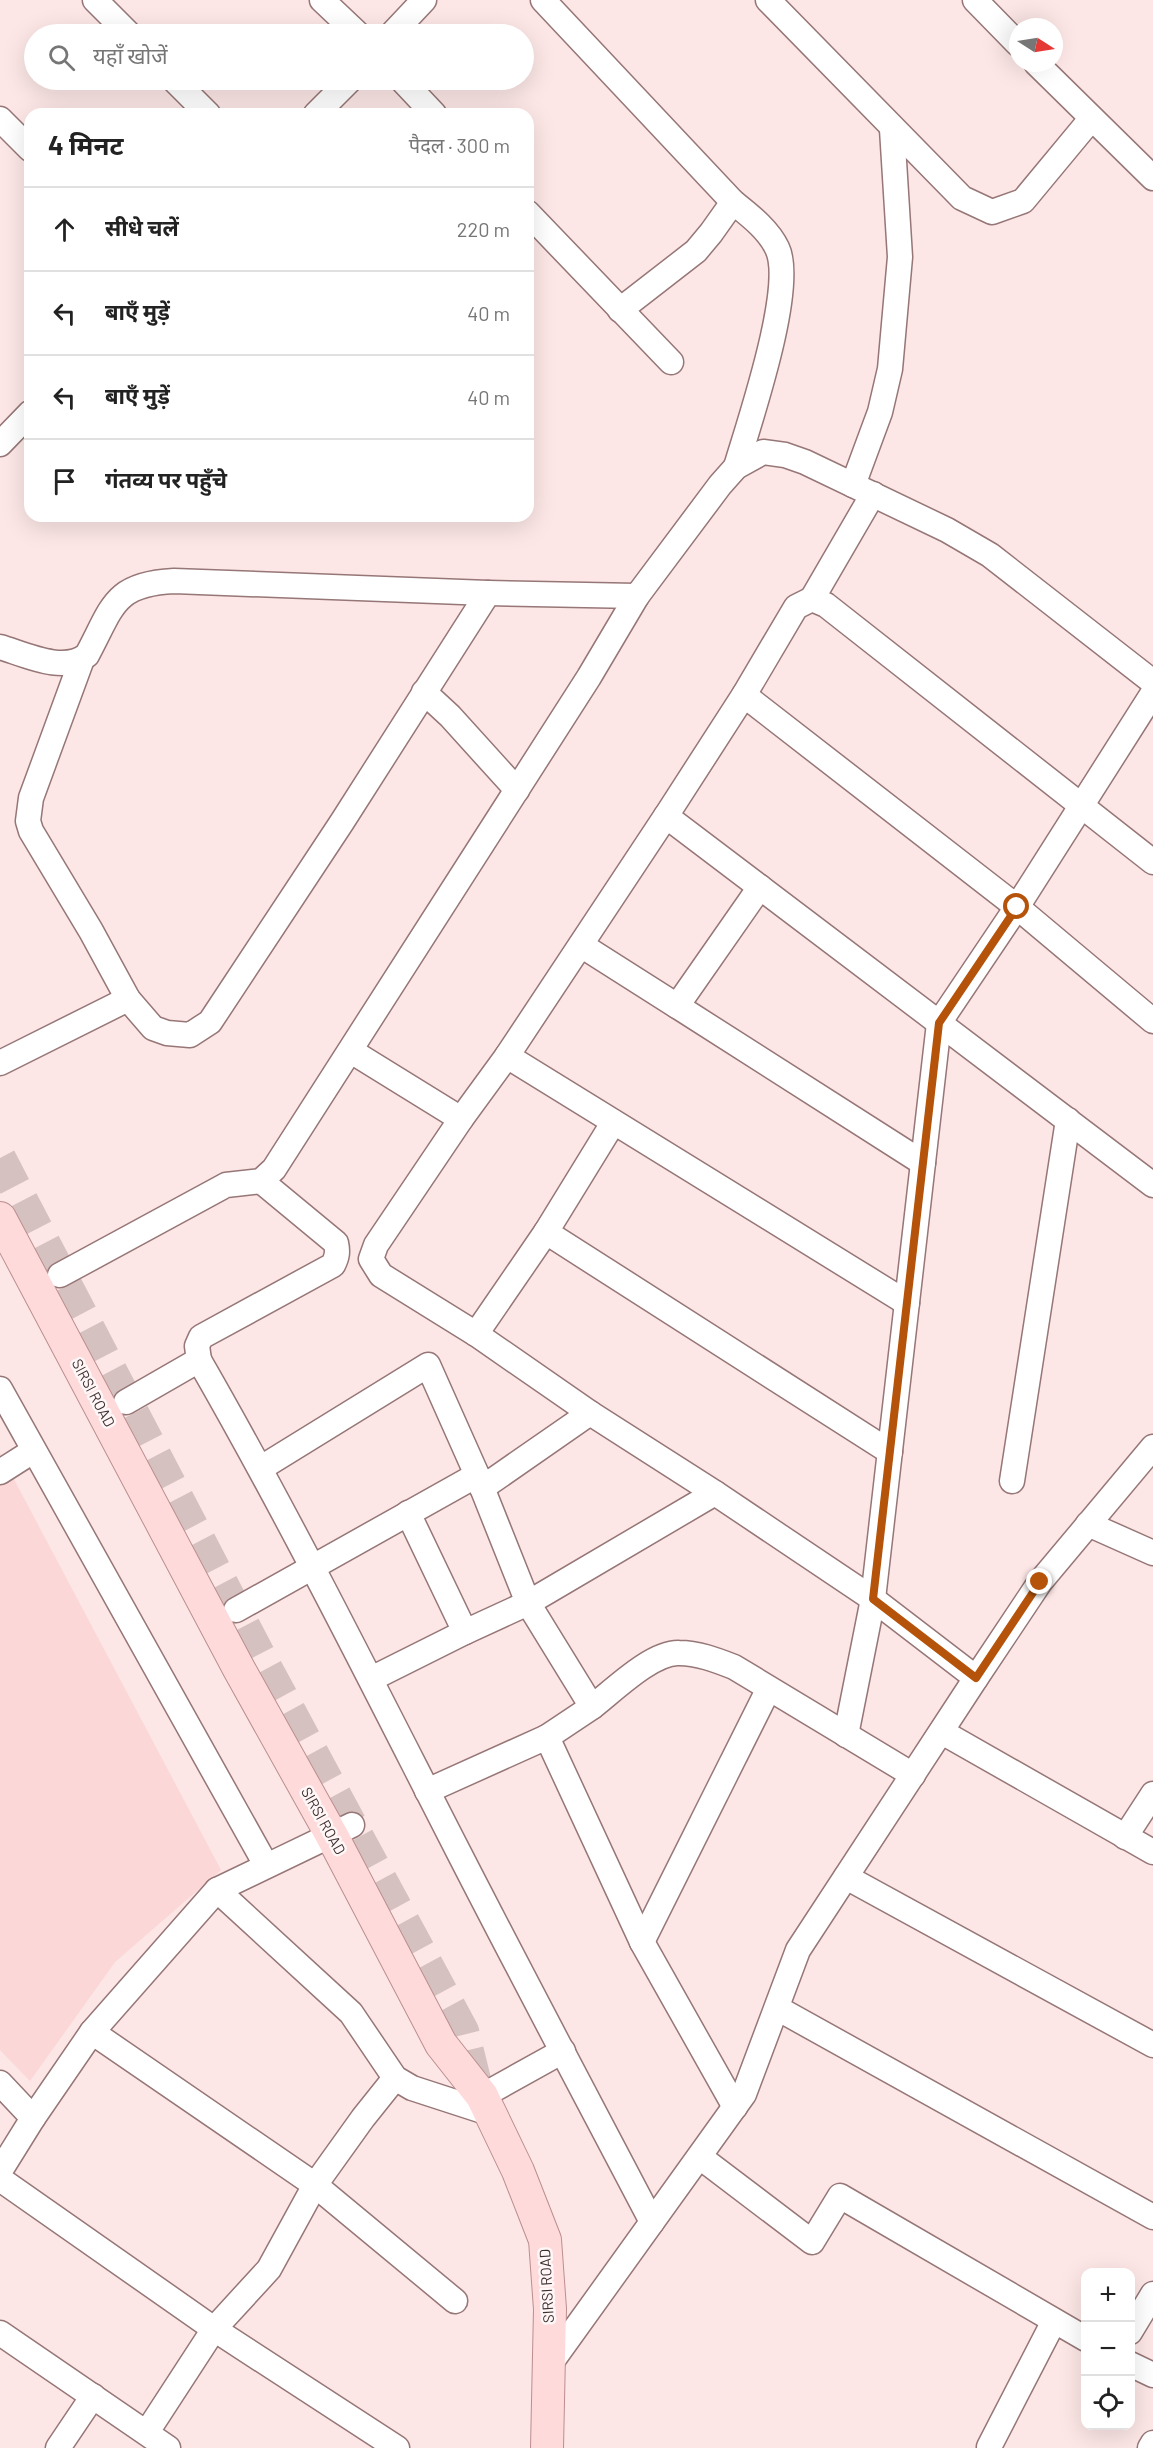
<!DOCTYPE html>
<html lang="hi">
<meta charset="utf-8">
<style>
body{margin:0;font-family:Barlow,"Noto Sans Devanagari",sans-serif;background:#f6f6f6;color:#222}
.controls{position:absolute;right:18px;bottom:18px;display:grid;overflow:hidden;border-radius:12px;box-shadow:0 6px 24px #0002}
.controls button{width:54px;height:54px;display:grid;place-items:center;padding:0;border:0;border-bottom:2px solid #e0e0e0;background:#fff;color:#222;font:30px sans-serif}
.compass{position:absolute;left:1009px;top:18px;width:54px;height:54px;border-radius:50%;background:#fff;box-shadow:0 6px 24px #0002;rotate:102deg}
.stop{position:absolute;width:18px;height:18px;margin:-14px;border:4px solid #b45309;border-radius:50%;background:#fff}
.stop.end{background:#b45309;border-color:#fff;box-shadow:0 2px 6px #0008}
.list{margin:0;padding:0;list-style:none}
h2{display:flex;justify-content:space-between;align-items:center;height:78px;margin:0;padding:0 24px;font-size:26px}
h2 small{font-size:20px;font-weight:400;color:#767676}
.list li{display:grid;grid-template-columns:39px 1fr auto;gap:18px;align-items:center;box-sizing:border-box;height:84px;padding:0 24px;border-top:2px solid #e0e0e0}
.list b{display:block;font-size:22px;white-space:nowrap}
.list em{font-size:20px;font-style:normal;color:#767676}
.icon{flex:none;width:33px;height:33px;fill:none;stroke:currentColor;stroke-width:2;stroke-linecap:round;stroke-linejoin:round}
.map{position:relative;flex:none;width:1153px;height:2448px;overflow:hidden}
.search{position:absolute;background:#fff;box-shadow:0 6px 24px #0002;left:24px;top:24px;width:510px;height:66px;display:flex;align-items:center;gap:15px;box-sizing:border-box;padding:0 21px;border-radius:33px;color:#767676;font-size:22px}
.panel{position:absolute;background:#fff;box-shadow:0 6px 24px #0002;left:24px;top:108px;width:510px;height:414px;border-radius:18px}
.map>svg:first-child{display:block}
</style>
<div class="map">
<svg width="1153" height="2448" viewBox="0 0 1153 2448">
<rect width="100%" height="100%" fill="#fce6e6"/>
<path fill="#fbd7d7" d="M0,1453L221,1870L115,1962L30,2081L0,2050Z"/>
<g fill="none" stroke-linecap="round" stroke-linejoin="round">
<path stroke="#d6c1c1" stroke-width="32" stroke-dasharray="32 16" stroke-linecap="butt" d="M0,1158L260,1656L463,2031L477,2088"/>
<g stroke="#967676" stroke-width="27">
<g id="minor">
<path d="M95,0L129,34"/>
<path d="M322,0L358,34"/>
<path d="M543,0L733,202C749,215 768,229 777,248C796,286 749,423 736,467"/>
<path d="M768,0L962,198L992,212L1023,201L1091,119"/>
<path d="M975,0L1018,44"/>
<path d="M392,34L424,0"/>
<path d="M1036,63L1153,178"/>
<path d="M174,80L208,114"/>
<path d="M402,80L434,114"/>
<path d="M316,114L350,80"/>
<path d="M0,119L30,149"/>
<path d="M528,213L671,362"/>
<path d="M620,310L696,251L711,233L733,202"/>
<path d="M0,444L30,413"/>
<path d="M853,485L880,412L890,369L900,257L892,129"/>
<path d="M812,599L873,494"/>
<path d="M0,647C24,654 64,674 87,655C113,607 113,584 174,581L488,593L637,596"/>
<path d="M82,659L31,798L28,821L31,831L91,931L128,999L153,1028L167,1033L190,1035L210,1022L342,822L488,593"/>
<path d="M424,692L450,716L517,790"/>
<path d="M744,695L1017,907L1153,1021"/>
<path d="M666,816L744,695L796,607L812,599L826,605L1153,862"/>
<path d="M760,887L677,1006L923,1163"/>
<path d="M581,945L677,1006"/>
<path d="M351,1051L461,1119"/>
<path d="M507,1056L907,1303"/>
<path d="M0,1063L128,999"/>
<path d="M546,1232L890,1452"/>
<path d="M60,1275L226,1185L261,1181L274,1169L589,677L637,596L720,485L736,467L763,452L785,455L805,462L947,530L990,555L1153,682"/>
<path d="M476,1334L546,1232L613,1123"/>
<path d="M199,1360L197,1346L201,1337L333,1265C337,1257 338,1252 336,1243L261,1181"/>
<path d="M0,1389L266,1865"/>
<path d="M126,1402L199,1360C291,1520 373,1685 457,1849C521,1974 587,2098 652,2222"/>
<path d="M261,1468L428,1365L477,1475L528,1603L592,1707L547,1737L427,1791"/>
<path d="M0,1472L33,1451"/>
<path d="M1012,1481L1068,1120"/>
<path d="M482,1488L590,1413"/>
<path d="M408,1513L465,1632"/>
<path d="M1088,1524L1153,1553"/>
<path d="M236,1610L477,1475"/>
<path d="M976,1678L873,1599L715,1493L590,1413L476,1334L381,1275L371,1259L376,1245L461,1119L507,1056L666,816L1153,1185"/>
<path d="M371,1679L465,1632L528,1603L715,1493"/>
<path d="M592,1707C613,1691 652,1652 679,1653C698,1653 716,1660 734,1667L913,1775"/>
<path d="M942,1732L1153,1852"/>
<path d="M846,1735L873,1599L939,1023L1017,907L1153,693"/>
<path d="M547,1737L642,1942L735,2107"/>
<path d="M1125,1837L1153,1794"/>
<path d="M846,1877L1153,2045"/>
<path d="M217,1890L351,2013L395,2078L412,2088L492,2114"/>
<path d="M642,1942L768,1690"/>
<path d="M777,2008L1153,2217"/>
<path d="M92,2032L315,2185L455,2301"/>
<path d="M0,2083L33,2118"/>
<path d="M482,2096L563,2051"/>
<path d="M700,2157L812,2242L840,2196L1086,2339"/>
<path d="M0,2171L33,2118L92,2032L217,1890L352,1825"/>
<path d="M0,2179L214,2329L397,2448"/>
<path d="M1130,2332L1153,2294"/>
<path d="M0,2333L168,2448"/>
<path d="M550,2364L744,2094L798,1950L976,1678L1040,1582L1153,1447"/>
<path d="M1130,2364L1153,2375"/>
<path d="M147,2432L214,2329L269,2269L315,2185L363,2118L395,2078"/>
<path d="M989,2447L1054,2321"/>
<path d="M58,2448L93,2396"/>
<path d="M1150,2448L1153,2443"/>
</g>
</g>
<g stroke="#bb8e8f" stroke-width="34">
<path id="major" d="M0,1218L239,1669L331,1834L441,2044L482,2096L518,2171L545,2240L550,2309L547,2448"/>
</g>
<use href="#minor" stroke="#fff" stroke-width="24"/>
<use href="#major" stroke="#ffdadb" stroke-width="32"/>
</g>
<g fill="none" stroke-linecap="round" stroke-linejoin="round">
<path stroke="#b45309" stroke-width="8" d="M1017,907L939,1023L873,1599L976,1678L1040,1582"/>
</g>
<g text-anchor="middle" stroke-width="5" stroke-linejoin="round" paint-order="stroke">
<g font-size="15" fill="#3c2e2e" stroke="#fff7f7">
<text transform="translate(93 1393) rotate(62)" y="5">SIRSI ROAD</text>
<text transform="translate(323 1821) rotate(61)" y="5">SIRSI ROAD</text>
<text transform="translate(547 2286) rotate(-93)" y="5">SIRSI ROAD</text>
</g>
</g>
</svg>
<div class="controls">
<button>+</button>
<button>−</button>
<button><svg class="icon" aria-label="locate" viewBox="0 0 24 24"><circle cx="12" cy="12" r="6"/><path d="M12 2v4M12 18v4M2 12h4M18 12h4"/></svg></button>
</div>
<svg class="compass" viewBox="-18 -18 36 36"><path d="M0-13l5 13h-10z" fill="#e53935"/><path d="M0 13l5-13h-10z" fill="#767676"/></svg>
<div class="stop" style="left:1017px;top:907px"></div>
<div class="stop end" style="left:1040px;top:1582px"></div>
<div class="search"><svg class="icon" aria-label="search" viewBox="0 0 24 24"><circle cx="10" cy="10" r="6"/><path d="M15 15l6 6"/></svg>यहाँ खोजें</div>
<section class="panel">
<h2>4 मिनट<small>पैदल · 300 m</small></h2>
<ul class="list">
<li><svg class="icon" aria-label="ahead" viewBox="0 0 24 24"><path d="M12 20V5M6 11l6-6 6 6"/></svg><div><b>सीधे चलें</b></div><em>220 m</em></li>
<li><svg class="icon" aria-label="left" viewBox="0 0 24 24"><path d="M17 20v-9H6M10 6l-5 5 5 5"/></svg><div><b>बाएँ मुड़ें</b></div><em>40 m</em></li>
<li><svg class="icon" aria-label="left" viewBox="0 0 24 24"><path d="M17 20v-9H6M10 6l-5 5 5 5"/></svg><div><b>बाएँ मुड़ें</b></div><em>40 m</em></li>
<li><svg class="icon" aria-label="arrive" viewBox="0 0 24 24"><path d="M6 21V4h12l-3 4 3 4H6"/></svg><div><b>गंतव्य पर पहुँचे</b></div></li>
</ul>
</section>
</div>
